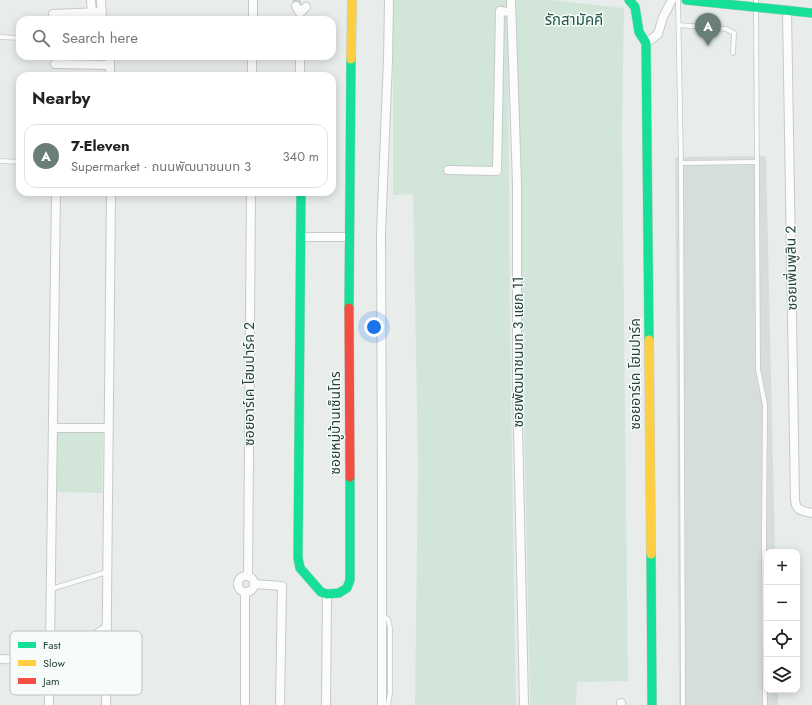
<!DOCTYPE html>
<meta charset="utf-8">
<style>
body{margin:0;font-family:Jost,"Noto Sans Thai",sans-serif;background:#f2f2f2;color:#222}
.controls{position:absolute;right:12px;bottom:12px;display:grid;overflow:hidden;border-radius:8px;box-shadow:0 2px 10px #0003}
.controls button{width:36px;height:36px;display:grid;place-items:center;padding:0;border:0;border-bottom:1px solid #e0e0e0;background:#fff;color:#222;font:20px sans-serif}
.you{position:absolute;left:374px;top:327px;width:14px;height:14px;margin:-10px;border:3px solid #fff;border-radius:50%;background:#1a73e8;box-shadow:0 0 0 6px #1a73e833}
.badge{display:grid;place-items:center;width:26px;height:26px;border-radius:50%;background:#697e78;color:#fff;font-size:13px;font-weight:700}
.pin{position:absolute;translate:-50% -33px;filter:drop-shadow(0 1px 2px #0008)}
.pin::after{content:'';position:absolute;top:21px;width:14px;height:12px;background:inherit;clip-path:polygon(0 0,100% 0,50% 100%)}
.list{margin:0;padding:0;list-style:none}
h2{display:flex;justify-content:space-between;align-items:center;height:52px;margin:0;padding:0 16px;font-size:17px}
h2 small{font-size:13px;font-weight:400;color:#767676}
.list li{display:grid;grid-template-columns:26px 1fr auto;gap:12px;align-items:center;box-sizing:border-box;height:64px;margin:0 8px 8px;padding:0 8px;border:1px solid #e0e0e0;border-radius:12px}
.list b{display:block;font-size:15px;white-space:nowrap}
.list p{margin:0;font-size:13px;white-space:nowrap;color:#767676}
.list em{font-size:13px;font-style:normal;color:#767676}
.icon{flex:none;width:22px;height:22px;fill:none;stroke:currentColor;stroke-width:2;stroke-linecap:round;stroke-linejoin:round}
.map{position:relative;flex:none;width:812px;height:705px;overflow:hidden}
.search{position:absolute;background:#fff;box-shadow:0 2px 10px #0003;left:16px;top:16px;width:320px;height:44px;display:flex;align-items:center;gap:10px;box-sizing:border-box;padding:0 14px;border-radius:12px;color:#767676;font-size:15px}
.panel{position:absolute;background:#fff;box-shadow:0 2px 10px #0003;left:16px;top:72px;width:320px;height:124px;border-radius:12px}
.map>svg:first-child{display:block}
</style>
<div class="map">
<svg width="812" height="705" viewBox="0 0 812 705">
<rect width="100%" height="100%" fill="#e8edeb"/>
<path fill="#d6dedb" d="M766,156L775,552H767V690H778V705H679L675,157Z"/>
<g fill="#d1e6d8">
<path d="M393,0H506L508,22L510,334L516,705H415L418,463L413,194L393,195Z"/>
<path d="M515,0H551L624,8L622,132L628,681L577,682L576,705H530Z"/>
<path d="M56,431L103,432L102,493L55,492Z"/>
</g>
<g fill="none" stroke-linecap="round" stroke-linejoin="round">
<path stroke="#c1cbc8" stroke-width="8" stroke-dasharray="8 4" stroke-linecap="butt" d="M296,6L297,0"/>
<g stroke="#c5cac8" stroke-width="5.5">
<g id="lane">
<path d="M678,0L681,163L683,705"/>
<path d="M756,0L758,369L765,405L764,538L765,705"/>
<path d="M679,25L726,29L734,33L733,53"/>
<path d="M0,37L20,38"/>
<path d="M0,161L20,162"/>
<path d="M681,163L757,162"/>
<path d="M51,589L107,572"/>
<path d="M382,616L388,619L390,628V693L388,705"/>
</g>
</g>
<g stroke="#c5cac8" stroke-width="10">
<g id="street">
<path d="M91,0L92,13L101,20"/>
<path d="M101,0L102,17"/>
<path d="M253,0V20"/>
<path d="M511,0L517,183V380L524,705"/>
<path d="M296,6L300,13L306,7"/>
<path d="M787,10L795,500C796,511 803,511 812,513"/>
<path d="M53,14L101,12"/>
<path d="M646,43L658,34L663,17L672,0"/>
<path d="M110,56V76"/>
<path d="M300,56V76"/>
<path d="M55,64L110,65"/>
<path d="M252,76V56"/>
<path d="M448,170L497,171L500,11L511,12"/>
<path d="M301,237H349"/>
<path d="M53,428H108"/>
<circle cx="246" cy="584" r="8"/>
<path d="M248,576L251,192"/>
<path d="M254,584L282,586L280,705"/>
<path d="M48,652C75,647 85,643 107,627"/>
<path d="M48,654L49,705"/>
<path d="M0,659C11,659 41,663 48,654C49,652 49,649 50,647L56,192"/>
<path d="M106,705L111,192"/>
<path d="M245,705V593"/>
<path d="M326,705L327,594"/>
<path d="M382,705V490L381,233L388,60L389,0"/>
<path d="M621,705V703"/>
</g>
</g>
<g stroke="#c3cbc8" stroke-width="10">
<g id="fast">
<path d="M629,0L635,7L639,32L646,43L649,340"/>
<path d="M686,0L812,13"/>
<path d="M301,192L298,558L300,568L321,592L327,594L339,593L347,588L350,580V477"/>
<path d="M349,308L351,59"/>
<path d="M651,554L652,705"/>
</g>
</g>
<g stroke="#c3cbc8" stroke-width="10">
<g id="slow">
<path d="M351,59L352,0"/>
<path d="M649,340L651,554"/>
</g>
</g>
<g stroke="#c3cbc8" stroke-width="10">
<path id="jam" d="M349,308L350,477"/>
</g>
<use href="#lane" stroke="#fcfcfc" stroke-width="4"/>
<use href="#street" stroke="#fcfcfc" stroke-width="8"/>
<use href="#fast" stroke="#16e098" stroke-width="9"/>
<use href="#slow" stroke="#ffcf43" stroke-width="9"/>
<use href="#jam" stroke="#f24e42" stroke-width="9"/>
</g>
<g text-anchor="middle" stroke-width="3" stroke-linejoin="round" paint-order="stroke">
<g font-size="14" fill="#24423a" stroke="#f7fbf9">
<text transform="translate(791 268) rotate(-91)" y="5">ซอยเพิ่มพูสิน 2</text>
<text transform="translate(518 352) rotate(-90)" y="5">ซอยพัฒนาชนบท 3 แยก 11</text>
<text transform="translate(635 374) rotate(-90)" y="5">ซอยอาร์เค โฮมปาร์ค</text>
<text transform="translate(249 384) rotate(-90)" y="5">ซอยอาร์เค โฮมปาร์ค 2</text>
<text transform="translate(335 423) rotate(-90)" y="5">ซอยหมู่บ้านเซ็นโทร</text>
</g>
<g font-size="15" fill="#1f5548" stroke="#f7fbf9">
<text x="574" y="25">รักสามัคคี</text>
</g>
</g>
<rect x="10" y="631" width="132" height="64" rx="6" fill="#f7fbf9" stroke="#b8c4c0" stroke-width="1"/>
<rect x="18" y="642" width="18" height="6" fill="#16e098"/>
<rect x="18" y="660" width="18" height="6" fill="#ffcf43"/>
<rect x="18" y="678" width="18" height="6" fill="#f24e42"/>
<g font-size="11" fill="#24423a">
<text x="43" y="649">Fast</text>
<text x="43" y="667">Slow</text>
<text x="43" y="685">Jam</text>
</g>
</svg>
<div class="controls">
<button>+</button>
<button>−</button>
<button><svg class="icon" aria-label="locate" viewBox="0 0 24 24"><circle cx="12" cy="12" r="6"/><path d="M12 2v4M12 18v4M2 12h4M18 12h4"/></svg></button>
<button><svg class="icon" aria-label="layers" viewBox="0 0 24 24"><path d="M12 4l9 5-9 5-9-5zM3 14l9 5 9-5"/></svg></button>
</div>
<div class="you"></div>
<div class="pin badge" style="left:708px;top:46px">A</div>
<div class="search"><svg class="icon" aria-label="search" viewBox="0 0 24 24"><circle cx="10" cy="10" r="6"/><path d="M15 15l6 6"/></svg>Search here</div>
<section class="panel">
<h2>Nearby<small></small></h2>
<ul class="list">
<li><span class="badge">A</span><div><b>7-Eleven</b><p>Supermarket · ถนนพัฒนาชนบท 3</p></div><em>340 m</em></li>
</ul>
</section>
</div>
